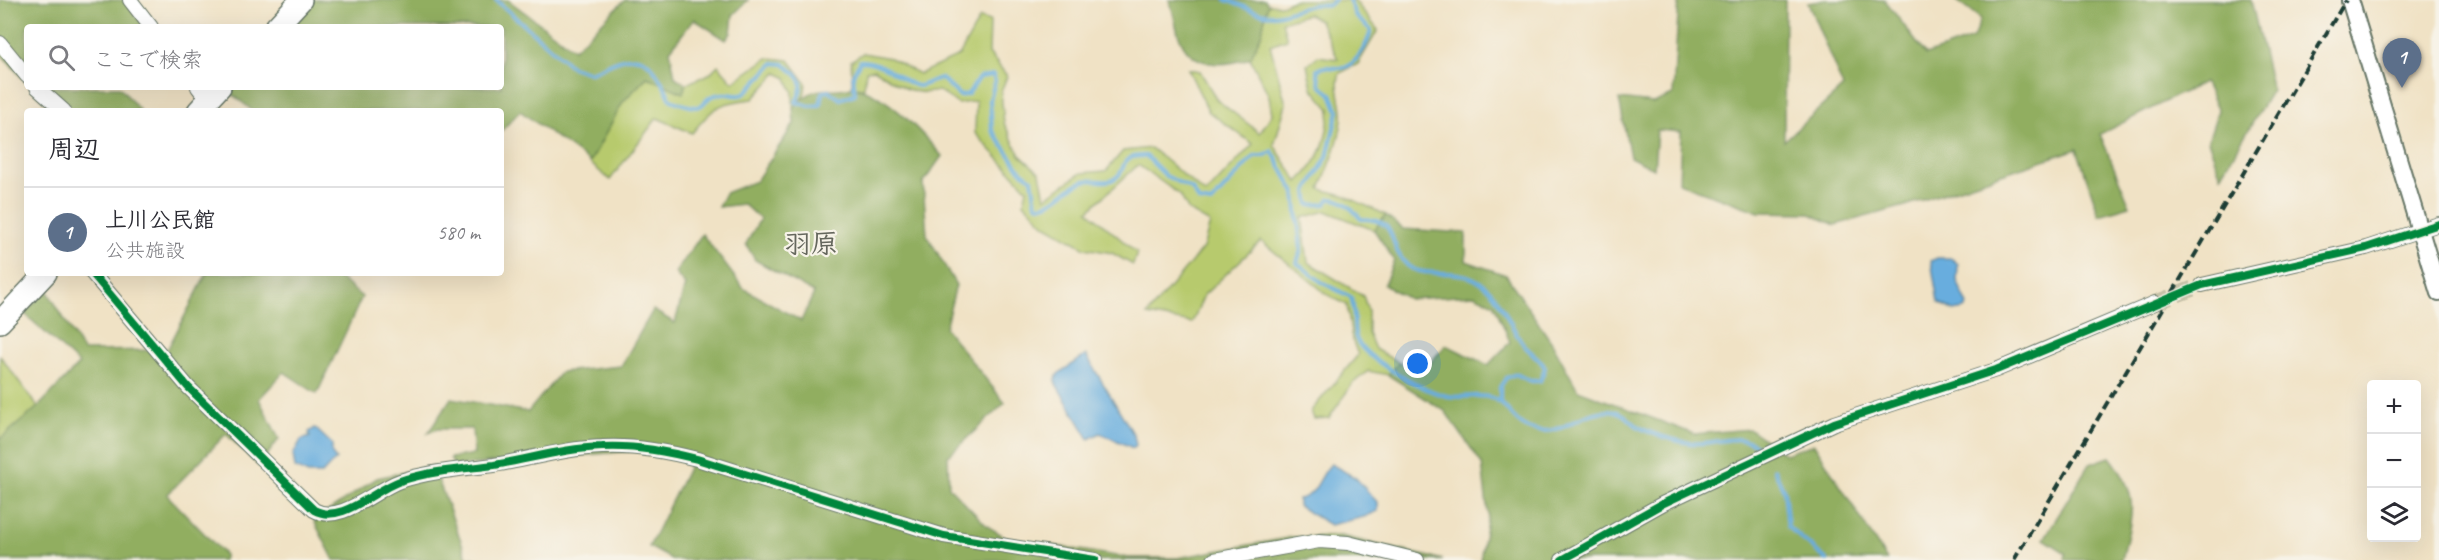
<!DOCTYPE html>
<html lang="ja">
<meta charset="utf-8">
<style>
body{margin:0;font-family:Caveat,"Klee One",sans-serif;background:#f7f7f7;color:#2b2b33}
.controls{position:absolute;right:18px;bottom:18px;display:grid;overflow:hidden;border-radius:6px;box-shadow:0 6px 24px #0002}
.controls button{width:54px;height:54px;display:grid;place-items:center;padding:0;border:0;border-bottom:2px solid #e1e1e2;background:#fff;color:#2b2b33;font:30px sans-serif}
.you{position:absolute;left:1418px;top:364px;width:21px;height:21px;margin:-15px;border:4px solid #fff;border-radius:50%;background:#1a73e8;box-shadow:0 0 0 9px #1a73e833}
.badge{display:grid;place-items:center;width:39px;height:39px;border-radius:50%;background:#0f766e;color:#fff;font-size:20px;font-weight:700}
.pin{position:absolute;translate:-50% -50px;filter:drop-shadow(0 2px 3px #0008)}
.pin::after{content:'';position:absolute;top:32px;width:21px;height:18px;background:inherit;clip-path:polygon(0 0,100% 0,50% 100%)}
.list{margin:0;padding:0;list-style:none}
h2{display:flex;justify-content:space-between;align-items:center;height:78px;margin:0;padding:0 24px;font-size:26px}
h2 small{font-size:20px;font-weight:400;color:#7c7c81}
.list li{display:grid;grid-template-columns:39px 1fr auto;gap:18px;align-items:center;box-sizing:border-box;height:90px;padding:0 24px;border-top:2px solid #e1e1e2}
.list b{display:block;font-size:22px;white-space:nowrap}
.list p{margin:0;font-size:20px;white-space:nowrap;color:#7c7c81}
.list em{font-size:20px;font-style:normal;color:#7c7c81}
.icon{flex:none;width:33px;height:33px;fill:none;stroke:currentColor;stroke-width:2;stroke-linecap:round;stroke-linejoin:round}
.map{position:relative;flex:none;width:2439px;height:560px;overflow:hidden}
.search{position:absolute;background:#fff;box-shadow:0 6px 24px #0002;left:24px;top:24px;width:480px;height:66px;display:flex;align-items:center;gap:15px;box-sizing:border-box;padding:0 21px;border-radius:6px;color:#7c7c81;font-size:22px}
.panel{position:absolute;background:#fff;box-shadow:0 6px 24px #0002;left:24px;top:108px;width:480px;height:168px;border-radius:6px}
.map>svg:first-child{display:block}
</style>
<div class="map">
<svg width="2439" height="560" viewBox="0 0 2439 560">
<rect width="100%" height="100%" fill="#f7f3e8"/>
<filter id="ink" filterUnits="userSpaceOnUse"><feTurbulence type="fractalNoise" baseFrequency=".0167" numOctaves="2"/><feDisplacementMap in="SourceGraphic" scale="12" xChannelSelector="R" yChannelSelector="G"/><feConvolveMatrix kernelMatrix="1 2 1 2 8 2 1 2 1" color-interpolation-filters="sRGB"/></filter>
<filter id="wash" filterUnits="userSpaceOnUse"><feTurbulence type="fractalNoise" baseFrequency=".008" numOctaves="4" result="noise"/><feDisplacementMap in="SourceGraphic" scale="24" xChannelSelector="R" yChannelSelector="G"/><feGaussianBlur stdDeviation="1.35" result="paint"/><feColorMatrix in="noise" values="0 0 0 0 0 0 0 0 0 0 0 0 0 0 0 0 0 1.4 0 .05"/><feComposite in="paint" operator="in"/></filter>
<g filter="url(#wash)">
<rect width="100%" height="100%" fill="#f0e2c5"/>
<g fill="#b7ca6d" stroke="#6b8450" stroke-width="1.5" fill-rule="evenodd">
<path d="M1293,0H1354L1378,30L1358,64L1340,73C1334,88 1344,103 1342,120C1339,144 1329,167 1320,189L1343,195L1386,215L1374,230L1326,211L1302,218L1308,262L1363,296L1368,310V333L1375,349L1399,363L1388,375L1368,371L1352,384L1329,418L1314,419L1311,411L1358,355L1352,339L1347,305L1328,295L1261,241L1204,295L1192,323L1147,315L1203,248L1210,223L1189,211L1180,195L1138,165L1088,211L1137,253L1133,265L1112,253L1085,248L1045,225L1024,203L1027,189L975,133L976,101L958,104L939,91C910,97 898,84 874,69L866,71L864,88L852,87L851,61L863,53L890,58L919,74L959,56L980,18L990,21L989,53L1007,76L1001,92L1004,123L1020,155L1040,173L1045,198L1081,173L1106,171L1123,151L1151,148L1206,194L1253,144L1209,112L1188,69L1200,71L1217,100L1260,133L1272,114L1269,96L1250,58L1261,35L1268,4L1281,5ZM1308,14L1320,21L1338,59L1318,56L1307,65L1312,88L1330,109C1326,142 1323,158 1298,182L1274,145L1286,104L1270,45L1287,39L1282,22Z"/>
<path d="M768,58L789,60L806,83L804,96L793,108V93L787,78L777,73L753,99C717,103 715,106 692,133L657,118L610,180L590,163L623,101L647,77L682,92L686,84L709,74L718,65L733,82Z"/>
<path d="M0,356L38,407L0,439Z"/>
</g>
<g fill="#91ae60" stroke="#58764a" stroke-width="1.5">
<path d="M0,0H124L145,27H27V83L0,53Z"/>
<path d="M313,0H508L574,49L625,0H748L733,15L731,33L726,40L694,19L670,50L675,77L686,84L683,93L647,77L623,102L590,162L520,111L501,131V111H253L227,90L230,87H501V27H287Z"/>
<path d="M1169,0H1265L1268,4L1261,35L1250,58C1223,67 1191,69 1179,36C1175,25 1174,12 1169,0Z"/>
<path d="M1679,0H1785L1784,141L1843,87L1808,3L1825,0H1885L1926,55L1973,38L1981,19L1956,0H2251L2272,90L2221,176L2208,141L2218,110L2204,82L2100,134L2130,206L2099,215L2077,149L1905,206L1835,225L1808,213L1759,212L1679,183L1681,132L1657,130L1654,169L1630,157L1619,99L1653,103L1673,95Z"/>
<path d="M31,87H120L140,111H53Z"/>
<path d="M852,87C884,90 921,132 942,156L923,183L927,235L956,285L945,328L1005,403L948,456L949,487L987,526L1007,538L1128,558H1177L1293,537L1341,536L1443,560H673L649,547L691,462L667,448L454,466L450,458L474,454L472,429H437L428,433L451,398L528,412L561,372L621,366L653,310L675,323L685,285L675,273L702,234L743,288L801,321L814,293L755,260L746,244L760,219L743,204L718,207L725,193L756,181L794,124L793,108C818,81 822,94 852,87Z"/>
<path d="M1386,215L1403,229L1466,233V261L1506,275L1552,343L1578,390L1694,434L1750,429L1785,454L1814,444L1887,560H1480L1488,515L1482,464L1445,411L1388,375L1399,363L1422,372L1446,345L1488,365L1510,342L1494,304L1474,295L1409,299L1384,285L1394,260L1374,230Z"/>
<path d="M207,273H333L362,297L317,394L284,372L259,399L279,439L259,466L226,434L167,495L225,555L223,560H0V439L38,407L79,364L24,313L47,290L83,351L167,350Z"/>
<path d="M2110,457C2141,496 2132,515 2122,560H2065L2066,553L2044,539L2089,464Z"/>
<path d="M433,466L467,557L483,560H334L314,521L377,478Z"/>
</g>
<g fill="#68adde" stroke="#447589" stroke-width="1.5">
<path d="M1937,258H1951L1958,264L1957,281L1968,305L1965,309L1954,311L1938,302L1931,261Z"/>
<path d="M1086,355L1134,435L1136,445L1133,448L1100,433L1089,439L1056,384L1055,380L1058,374Z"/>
<path d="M315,428L332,444V454L336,459L322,474H308L295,468L293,455L301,440L310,437L309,432Z"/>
<path d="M1331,464L1356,478L1378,503V511L1364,517L1330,525L1298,506V499C1318,496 1318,477 1331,464Z"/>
</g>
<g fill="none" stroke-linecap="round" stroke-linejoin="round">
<g stroke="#68adde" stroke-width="4">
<path d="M496,0L572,67L590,73C638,49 647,49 671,100C716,117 693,98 721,94C729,92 736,98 744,94L774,63L784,64C802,78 806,82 796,102L810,106L820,105L823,92L829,91L840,99L855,94L853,75L860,61C888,61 906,86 918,86C925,86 933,79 941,78L960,96L968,94L980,77L993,75L995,81L990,100L992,130L1021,171L1032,179L1036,205L1040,206C1057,203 1068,186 1084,181C1094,178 1103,184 1112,180C1131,171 1114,155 1146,156L1166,176L1192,189L1199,201L1211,203L1254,156H1264L1272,151L1295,193L1301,249L1297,263L1323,283L1351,297C1356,311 1352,325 1356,338C1363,359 1425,391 1447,396C1462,399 1478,393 1492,398C1508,402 1514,431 1543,431C1569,432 1583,407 1617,412C1627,414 1630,422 1639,427C1653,435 1675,441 1691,443C1713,446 1738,431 1757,446"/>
<path d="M1226,0C1240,4 1257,15 1272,15C1292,15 1308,0 1327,6L1335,0"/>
<path d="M1349,0L1356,17L1371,30C1368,43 1356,67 1341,68C1331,69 1326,64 1317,70L1320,85L1331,94L1338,111L1327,157L1307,191L1309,205L1326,204L1329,199C1344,198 1352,209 1361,219C1402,219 1385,245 1408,266C1422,277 1450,270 1467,276C1501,287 1504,319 1524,345C1531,354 1540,357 1545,368L1540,381H1530L1516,374L1506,378L1500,387V401"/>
<path d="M1774,469L1784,491L1788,527L1827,560"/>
</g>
</g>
</g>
<g filter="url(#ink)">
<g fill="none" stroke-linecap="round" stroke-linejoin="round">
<path stroke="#c6c1a8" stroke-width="16" stroke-dasharray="16 8" stroke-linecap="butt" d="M2155,303L2202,285"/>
<g stroke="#687767" stroke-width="16">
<g id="minor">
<path d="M130,0L151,27"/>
<path d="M0,43L27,76"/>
<path d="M37,87L64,111"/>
<path d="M198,87L208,100"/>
<path d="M92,273L188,387L314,510C341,525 374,490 400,481C430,471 463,469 494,465C530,459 566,448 602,447C634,445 666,451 697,459L944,536L1095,560"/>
<path d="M2202,285L2366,248L2439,224"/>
<path d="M1214,560L1319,541L1348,543L1417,560"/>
<path d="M1562,560L1662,504L1834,423L1996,370L2155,303"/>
</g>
</g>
<g stroke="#687767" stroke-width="20">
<path id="tertiary" d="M2350,0L2439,293"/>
</g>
<g stroke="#687767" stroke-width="24">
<g id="trunk">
<path d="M276,27L301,0"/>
<path d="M198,111L220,87"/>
<path d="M0,322L46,273"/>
</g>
</g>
<use href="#minor" stroke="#fff" stroke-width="14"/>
<use href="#tertiary" stroke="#fff" stroke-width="16"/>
<use href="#trunk" stroke="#fff" stroke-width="21"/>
<path stroke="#1f3d34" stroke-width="4" stroke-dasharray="9 4.5" stroke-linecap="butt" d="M2014,560L2346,0"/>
<g stroke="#f7f3e8" stroke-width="11">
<g id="cycleway">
<path d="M92,273L188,387L314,510C341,525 374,490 400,481C430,471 463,469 494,465C530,459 566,448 602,447C634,445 666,451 697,459L944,536L1095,560"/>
<path d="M1562,560L1662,504L1834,423L1996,370L2202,285L2366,248L2439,224"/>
</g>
</g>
<use href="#cycleway" stroke="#00873e" stroke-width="8"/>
</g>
</g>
<g text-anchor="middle" stroke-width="4.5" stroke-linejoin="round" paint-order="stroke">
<g font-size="27" font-weight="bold" fill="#65675d" stroke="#f7f3e8">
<text x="811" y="253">羽原</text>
</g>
</g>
</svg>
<div class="controls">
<button>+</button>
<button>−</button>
<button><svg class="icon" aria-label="layers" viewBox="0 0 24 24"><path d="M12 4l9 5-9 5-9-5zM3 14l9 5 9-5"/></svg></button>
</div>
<div class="you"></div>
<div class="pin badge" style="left:2402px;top:88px;background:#5c6f8a">1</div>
<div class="search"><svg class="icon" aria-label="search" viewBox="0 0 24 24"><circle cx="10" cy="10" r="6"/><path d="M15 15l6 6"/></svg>ここで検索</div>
<section class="panel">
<h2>周辺<small></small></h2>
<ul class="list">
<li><span class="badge" style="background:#5c6f8a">1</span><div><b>上川公民館</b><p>公共施設</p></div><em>580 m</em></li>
</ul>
</section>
</div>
